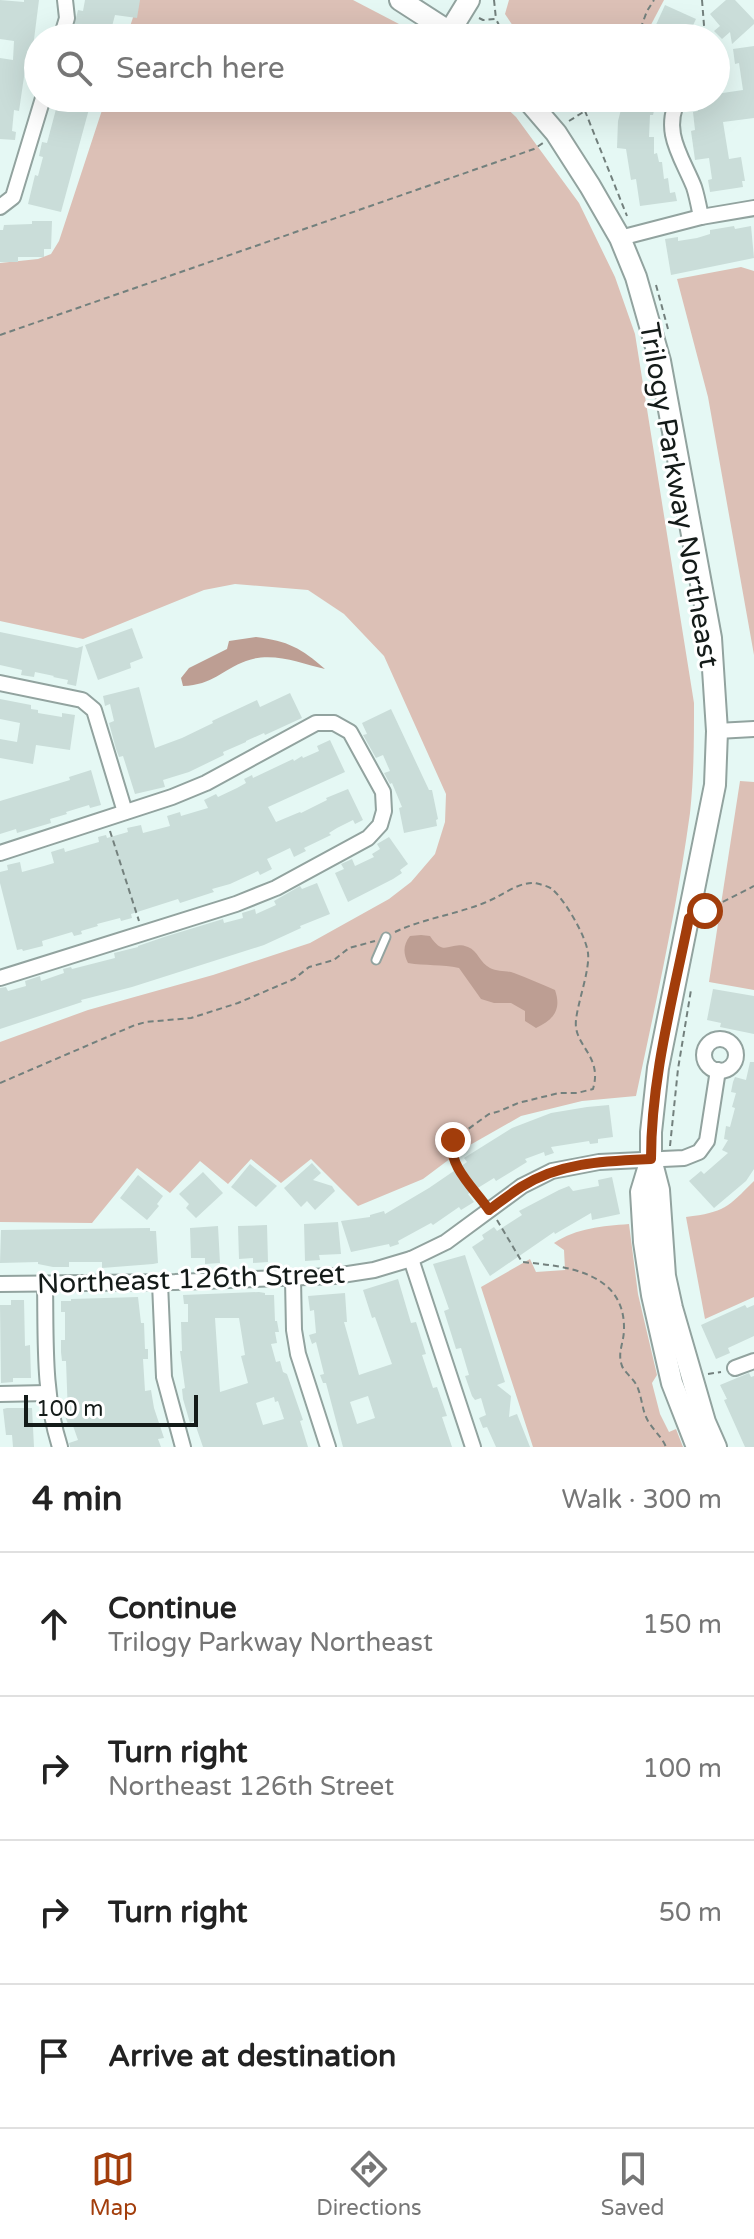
<!DOCTYPE html>
<meta charset="utf-8">
<style>
body{margin:0;font-family:"Varela Round",sans-serif;background:#f6f6f6;color:#222}
.scale{position:absolute;left:24px;bottom:20px;width:174px;box-sizing:border-box;padding-left:8px;border:4px solid #141b19;border-top:0;font-size:22px;line-height:28px;white-space:nowrap;color:#141b19;-webkit-text-stroke:6px #fff;paint-order:stroke}
.stop{position:absolute;width:24px;height:24px;margin:-18px;border:6px solid #a23d0b;border-radius:50%;background:#fff}
.stop.end{background:#a23d0b;border-color:#fff;box-shadow:0 2px 8px #0008}
.list{margin:0;padding:0;list-style:none}
h2{display:flex;justify-content:space-between;align-items:center;height:104px;margin:0;padding:0 32px;font-size:34px}
h2 small{font-size:26px;font-weight:400;color:#767676}
.list li{display:grid;grid-template-columns:52px 1fr auto;gap:24px;align-items:center;box-sizing:border-box;height:144px;padding:0 32px;border-top:2px solid #e0e0e0}
.list b{display:block;font-size:30px;white-space:nowrap}
.list p{margin:0;font-size:26px;white-space:nowrap;color:#767676}
.list em{font-size:26px;font-style:normal;color:#767676}
.icon{flex:none;width:44px;height:44px;fill:none;stroke:currentColor;stroke-width:2;stroke-linecap:round;stroke-linejoin:round}
.map{position:relative;flex:none;width:754px;height:1447px;overflow:hidden}
.search{position:absolute;background:#fff;box-shadow:0 8px 32px #0002;left:24px;right:24px;top:24px;height:88px;display:flex;align-items:center;gap:20px;box-sizing:border-box;padding:0 28px;border-radius:44px;color:#767676;font-size:30px}
.sheet{height:680px;background:#fff}
nav{display:flex;justify-content:space-around;align-items:center;box-sizing:border-box;height:112px;border-top:2px solid #e0e0e0;background:#fff;font-size:22px;color:#767676}
nav a{display:grid;justify-items:center;gap:4px}
nav .on{color:#a23d0b}
.map>svg:first-child{display:block}
</style>
<div class="map">
<svg width="754" height="1447" viewBox="0 0 754 1447">
<rect width="100%" height="100%" fill="#e5f8f4"/>
<g fill="#dcc0b6">
<path d="M139,0H353L399,24L419,38H126Z"/>
<path d="M509,0H664L644,38H521L505,14Z"/>
<path d="M106,98H496L516,117L579,203L615,277L635,334L694,703C694,739 694,776 690,813C677,908 656,1002 636,1096L582,1101L521,1116L463,1149L423,1179L358,1206L311,1159L281,1183L251,1159L228,1184L200,1161L170,1193L137,1168L92,1223L0,1222V1042L88,1010L213,975L310,943L389,899L411,882L435,854L445,822L446,794L384,656L344,614L308,590L235,584L204,590L83,639L0,621V263L38,259L51,254L59,241Z"/>
<path d="M741,267L754,271V655L708,397L677,279Z"/>
<path d="M740,781L754,782V990L709,982Z"/>
<path d="M754,1181V1297L705,1319L686,1217C725,1212 727,1208 754,1181Z"/>
<path d="M629,1224L638,1294L657,1375L652,1383L660,1414L669,1432L676,1429L683,1447H533L481,1287L530,1259L536,1272L565,1270L564,1250L554,1243C577,1228 602,1226 629,1224Z"/>
</g>
<g fill="#bd9e93">
<path d="M256,637C288,641 301,648 325,669C300,663 272,651 246,661C222,670 213,685 183,686L181,678L189,668L227,649L229,641Z"/>
<path d="M421,935L430,936C445,959 449,940 468,947C478,951 480,963 490,968C497,972 506,970 514,973C528,978 541,984 555,990C562,1010 553,1020 536,1028L525,1021V1011L511,1003H494L481,999L459,968C442,964 425,966 408,963C403,953 403,945 410,936Z"/>
</g>
<g fill="#caddd9" fill-rule="evenodd">
<path d="M0,0L24,2V0H39L30,71L25,70L19,111L14,110L12,131L16,132L15,140L0,139V58L13,60L14,41L0,39Z"/>
<path d="M85,0H140L137,18L115,15L109,38H71L78,10L83,11Z"/>
<path d="M726,0H735L754,20V24L732,44L730,32L722,39L714,31L720,26L710,14Z"/>
<path d="M665,5L696,19L687,38H650Z"/>
<path d="M754,46V118L723,122L729,159L741,157L745,181H742L743,187L710,192L708,180L712,179L709,158L695,160L691,131L695,130L693,112L698,111L696,98H716V94L743,90L739,63L735,64L733,49Z"/>
<path d="M59,98H92L61,212L28,204L35,175L38,176L43,157L39,156L42,142L47,143Z"/>
<path d="M624,98H657L653,115H650L649,137H654V154L657,153L659,162H662L664,179L668,178L670,193L675,192L677,201L640,206L636,179L631,180L626,149L617,148L618,121Z"/>
<path d="M32,221H52L51,249H44V257H18V262H0V230H3L4,225L32,224Z"/>
<path d="M734,226L735,229L751,226L754,258L671,275L665,239L678,237V241L697,238L710,234V230Z"/>
<path d="M132,628L143,658L130,663L131,668L98,680L85,645Z"/>
<path d="M0,632L77,648L83,646L76,686L67,684L68,680L53,677L54,676L35,672L34,677L21,675L22,670L0,665Z"/>
<path d="M139,687L155,748L182,738L213,723L212,721L257,700L260,707L290,693L302,718L265,735L264,733L246,741V742L223,752L224,755L189,772L163,780L165,787L135,794L123,756L119,757L116,749L109,723L114,721L110,704L105,706L103,696Z"/>
<path d="M0,699L31,705V709L38,710V713L62,717V713L75,715L70,750L36,745L33,764L0,758V739L17,742L20,723L0,719Z"/>
<path d="M391,709L429,790H432L438,819L436,820L437,826L404,833L399,808L402,807L392,783L390,784L384,773L390,771L383,755L376,758L363,735L367,734L362,723Z"/>
<path d="M330,740L345,772L268,807L276,822L300,812L301,813L327,800L326,798L348,789L363,820L355,824L353,820L337,828L329,833L331,835L304,848L306,851L294,857L290,848L267,859L272,869L260,875L258,871L230,884L212,889L214,892L180,903L178,899L131,914L132,918L121,921L120,918L97,924L98,926L81,931L82,934L74,936L72,932L42,941L43,946L23,951L22,949L17,950L0,883V872L8,870L7,865L20,862L22,872L44,866L54,863L51,852L64,848L65,852L85,846L99,842L98,837L106,835L107,838L128,832L127,828L141,825L143,833L170,826L167,816L180,812L181,816L208,808L204,800L216,794L218,797L237,788L246,783L244,779L252,775L253,778L293,759L294,761L302,756L303,758L319,751L317,746Z"/>
<path d="M91,770L101,805L90,808L89,805L66,812L67,814L50,819L51,823L17,833L16,829L0,834V801L70,780L69,777Z"/>
<path d="M389,837L408,864L400,870L402,873L393,879L348,902L335,873L344,869L341,864L352,859L355,866L374,857L372,854L380,849L377,844Z"/>
<path d="M317,883L330,914L300,926L301,928L264,945L132,987L81,1000L82,1002L0,1029V988L6,987L8,991L26,986L25,981L40,976L41,981L64,973L63,969L71,967L72,969L115,958L114,953L138,947V946L164,937L223,919L224,923L243,918L242,913L255,909L256,914L276,905L274,901L300,886L302,889Z"/>
<path d="M713,989L754,996V1034L720,1027L721,1023L707,1020Z"/>
<path d="M750,1062H754V1169L746,1181L714,1208L689,1181L701,1171L704,1174L728,1153L722,1150L728,1140L724,1139L726,1126L730,1127L735,1108L732,1107L736,1093L731,1092L733,1082L735,1077L746,1080Z"/>
<path d="M609,1105L613,1137L598,1139V1143L590,1144L589,1141L551,1147L554,1153L545,1156L544,1152L525,1159L527,1162L496,1181L494,1178L468,1194L474,1202L461,1210L459,1207L433,1225L431,1223L398,1241L399,1244L390,1247L389,1244L351,1252L341,1221L370,1217V1215L384,1211L385,1214L429,1188L467,1162L464,1158L512,1128L551,1113L587,1107Z"/>
<path d="M312,1163L321,1173L313,1180L332,1186L335,1191L315,1210L307,1201L301,1207L284,1188Z"/>
<path d="M250,1164L277,1186L256,1207L231,1187Z"/>
<path d="M203,1172L223,1193L196,1218L186,1208L189,1204L179,1194Z"/>
<path d="M138,1175L163,1196L157,1204L159,1206L147,1220L120,1198Z"/>
<path d="M612,1177L620,1214L592,1220L591,1213L555,1234L554,1232L490,1276L472,1247L484,1239L482,1235L494,1227L497,1231L522,1215L519,1211L559,1190L569,1186L573,1191L599,1186L598,1180Z"/>
<path d="M338,1222L341,1254L319,1255L320,1260L305,1261L304,1224Z"/>
<path d="M267,1225L268,1262L253,1263V1258L239,1259L238,1226Z"/>
<path d="M218,1226L220,1263L205,1264V1258H191L190,1228Z"/>
<path d="M150,1228V1231H156L158,1263L153,1264L102,1268V1262H69V1267H53L38,1264V1262L0,1263L1,1230Z"/>
<path d="M465,1255L505,1382L497,1385L511,1396L509,1417L517,1414L530,1447H496L487,1427L483,1428L479,1418L486,1415L481,1398L475,1400L472,1396L465,1376L469,1375L461,1348L456,1349L444,1311L449,1309L433,1264Z"/>
<path d="M398,1279L411,1323L416,1322L426,1354L422,1355L433,1388L437,1387L447,1416L442,1417L452,1447H343L326,1383H323L320,1375L324,1374L316,1342L312,1344L309,1335L316,1333L314,1310L310,1311L308,1296L345,1293L347,1322H344L359,1375L392,1364L375,1317L372,1318L363,1290ZM368,1396L375,1418L357,1424L350,1402Z"/>
<path d="M259,1292L265,1293V1295H274L275,1321H277L279,1332H275L277,1343L271,1344L276,1362L280,1361L283,1372L287,1374L303,1420L300,1421L308,1447H203L194,1421L190,1423L183,1399L182,1389L185,1388L180,1351H182L181,1322H188V1304H184L183,1295ZM215,1318H239L245,1355L241,1356L248,1383L220,1392ZM274,1397L275,1402L278,1401L284,1419L263,1425L256,1403Z"/>
<path d="M138,1297L141,1323H144L145,1349H148V1359H143L145,1391L151,1390L154,1408L164,1438L158,1439L161,1447H70L69,1443L78,1440L72,1423L68,1424L65,1416L68,1415L66,1361H62L61,1352V1340H65V1312H61V1301H71V1299Z"/>
<path d="M11,1300H24L25,1346L30,1345L31,1378H13V1382L1,1383L0,1305H11Z"/>
<path d="M745,1305L747,1308L754,1305V1336L728,1348L730,1353L716,1359L701,1325Z"/>
<path d="M749,1373L751,1377L754,1376V1447H745L724,1400L727,1399L720,1385Z"/>
<path d="M7,1408H32L34,1447H13L12,1435H6L3,1409Z"/>
</g>
<g fill="none" stroke-linecap="round" stroke-linejoin="round">
<g stroke="#92a39f" stroke-width="11">
<path id="lane" d="M376,960L386,937"/>
</g>
<g stroke="#92a39f" stroke-width="18">
<g id="street">
<path d="M61,38L67,18L65,0"/>
<path d="M679,98C661,131 682,157 694,187C697,196 699,207 701,217"/>
<path d="M0,207L13,197L43,98"/>
<path d="M620,238L701,217L754,208"/>
<path d="M0,683L82,700L94,710L125,812"/>
<path d="M717,731L754,729"/>
<path d="M0,853L172,797L206,783L316,723H334L350,732L383,792L384,811L380,825L368,838L276,888L236,904L0,978"/>
<circle cx="720" cy="1055" r="16"/>
<path d="M411,1259L473,1447"/>
<path d="M293,1279L294,1330L298,1354L328,1447"/>
<path d="M160,1283L164,1377L183,1447"/>
<path d="M0,1284L175,1282L335,1276L374,1270L411,1259L446,1242L522,1186L552,1171L599,1162L684,1158L699,1152L707,1141L718,1070"/>
<path d="M45,1284C46,1339 43,1394 60,1447"/>
<path d="M735,1368L754,1361"/>
<path d="M0,1394L48,1393"/>
</g>
</g>
<g stroke="#92a39f" stroke-width="24">
<g id="secondary">
<path d="M400,0L459,38"/>
<path d="M450,31L469,0"/>
<path d="M526,98L556,133L590,186L620,238L636,277L660,361L711,638L717,731L715,785L658,1068L651,1132V1159L659,1190L665,1276L672,1308L705,1422L716,1447"/>
<path d="M651,1159L641,1192L644,1242L652,1295L672,1383L697,1447"/>
</g>
</g>
<g stroke="#73807d" stroke-width="2" stroke-dasharray="6 4" stroke-linecap="butt">
<path d="M494,0L496,19"/>
<path d="M702,0L705,38"/>
<path d="M479,18L483,20L496,19L505,38"/>
<path d="M637,38L647,11L654,0"/>
<path d="M569,98L585,111L627,216"/>
<path d="M569,121L593,106L599,98"/>
<path d="M656,285L668,329"/>
<path d="M0,335L534,149L543,143"/>
<path d="M110,831L139,921"/>
<path d="M705,911L754,886"/>
<path d="M395,932C426,917 463,914 495,898C507,892 520,882 535,883C539,884 548,886 552,889C565,900 586,936 588,953C590,970 578,1001 576,1020C573,1046 603,1055 593,1089L577,1093H559L518,1103L500,1111L489,1114L453,1140C448,1163 468,1181 482,1199"/>
<path d="M0,1083L135,1025L146,1022L191,1018L238,1003L294,979L309,967L334,960L349,948L375,941"/>
<path d="M670,1146L678,1069L691,990"/>
<path d="M497,1220L522,1262C566,1266 625,1272 624,1329C624,1343 617,1352 622,1366C625,1373 633,1378 637,1386C642,1397 642,1411 648,1421C654,1431 662,1437 666,1447"/>
<path d="M708,1374L721,1372"/>
</g>
<use href="#lane" stroke="#fff" stroke-width="7"/>
<use href="#street" stroke="#fff" stroke-width="14"/>
<use href="#secondary" stroke="#fff" stroke-width="20"/>
</g>
<g fill="none" stroke-linecap="round" stroke-linejoin="round">
<path stroke="#a23d0b" stroke-width="10" d="M453,1140C447,1166 475,1189 489,1210C500,1202 510,1194 521,1187C560,1162 606,1161 651,1159C651,1078 673,998 689,918L705,911"/>
</g>
<g text-anchor="middle" stroke-width="6" stroke-linejoin="round" paint-order="stroke">
<g font-size="28" fill="#141b19" stroke="#fff">
<text transform="translate(680 495) rotate(80)" y="10">Trilogy Parkway Northeast</text>
<text transform="translate(191 1278) rotate(-2)" y="10">Northeast 126th Street</text>
</g>
</g>
</svg>
<div class="scale">100 m</div>
<div class="stop" style="left:705px;top:911px"></div>
<div class="stop end" style="left:453px;top:1140px"></div>
<div class="search"><svg class="icon" aria-label="search" viewBox="0 0 24 24"><circle cx="10" cy="10" r="6"/><path d="M15 15l6 6"/></svg>Search here</div>
</div>
<section class="sheet">
<h2>4 min<small>Walk · 300 m</small></h2>
<ul class="list">
<li><svg class="icon" aria-label="ahead" viewBox="0 0 24 24"><path d="M12 20V5M6 11l6-6 6 6"/></svg><div><b>Continue</b><p>Trilogy Parkway Northeast</p></div><em>150 m</em></li>
<li><svg class="icon" aria-label="right" viewBox="0 0 24 24"><path d="M7 20v-9h11M14 6l5 5-5 5"/></svg><div><b>Turn right</b><p>Northeast 126th Street</p></div><em>100 m</em></li>
<li><svg class="icon" aria-label="right" viewBox="0 0 24 24"><path d="M7 20v-9h11M14 6l5 5-5 5"/></svg><div><b>Turn right</b></div><em>50 m</em></li>
<li><svg class="icon" aria-label="arrive" viewBox="0 0 24 24"><path d="M6 21V4h12l-3 4 3 4H6"/></svg><div><b>Arrive at destination</b></div></li>
</ul>
</section>
<nav>
<a class="on"><svg class="icon" aria-label="map" viewBox="0 0 24 24"><path d="M3 6l6-2 6 2 6-2v14l-6 2-6-2-6 2zM9 4v14M15 6v14"/></svg>Map</a>
<a><svg class="icon" aria-label="directions" viewBox="0 0 24 24"><path d="M12 3l9 9-9 9-9-9zM9 14v-3h6M13 9l2 2-2 2"/></svg>Directions</a>
<a><svg class="icon" aria-label="saved" viewBox="0 0 24 24"><path d="M7 4h10v16l-5-4-5 4z"/></svg>Saved</a>
</nav>
